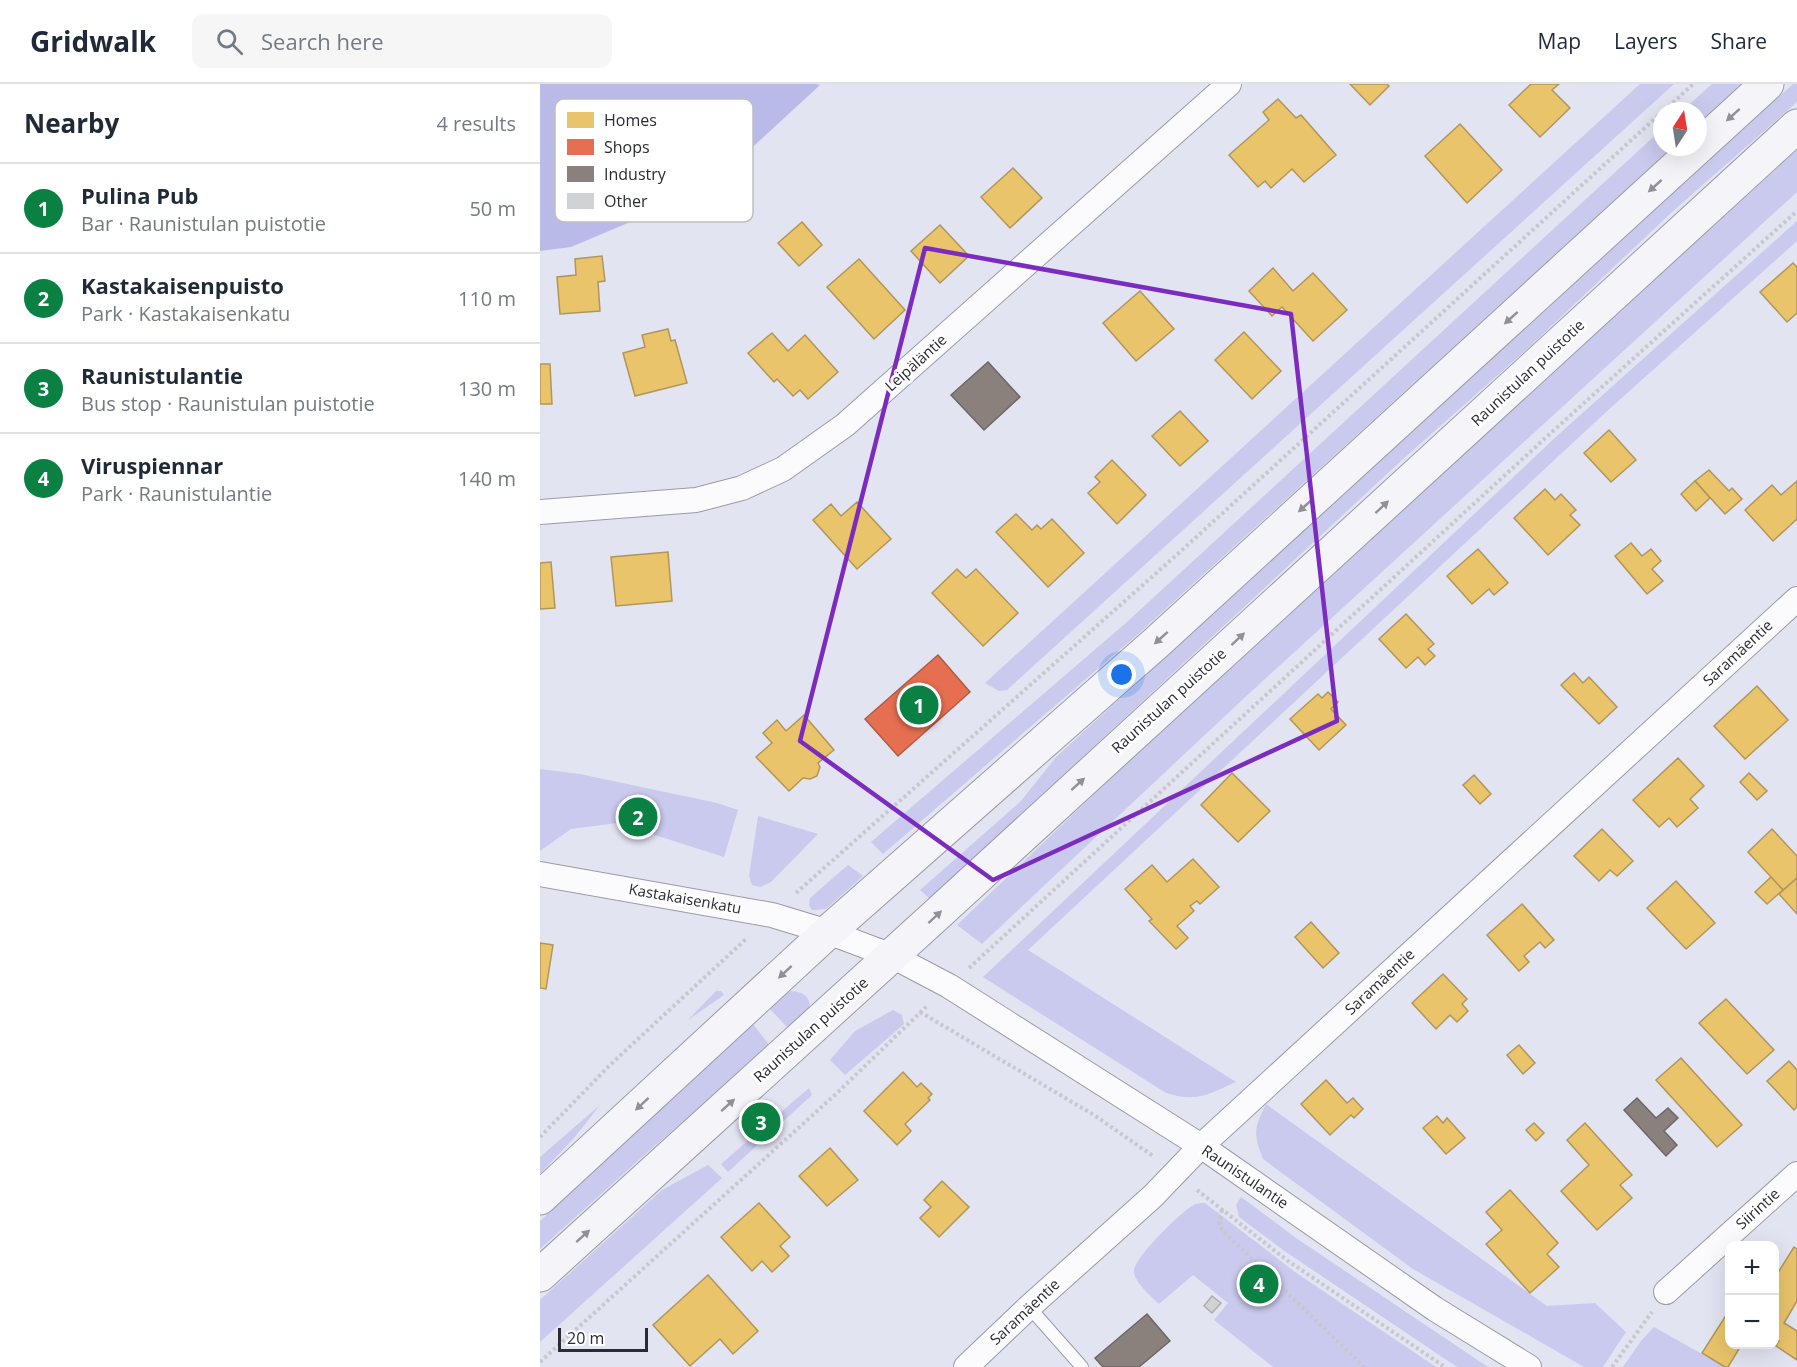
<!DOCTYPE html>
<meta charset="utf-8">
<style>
body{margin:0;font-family:"Open Sans",sans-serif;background:#f6f6f7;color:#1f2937}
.controls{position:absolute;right:18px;bottom:18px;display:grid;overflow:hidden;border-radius:12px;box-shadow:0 6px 24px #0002}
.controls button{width:54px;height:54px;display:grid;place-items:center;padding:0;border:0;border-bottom:2px solid #e0e1e3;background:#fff;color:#1f2937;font:30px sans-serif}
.compass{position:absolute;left:1113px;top:18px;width:54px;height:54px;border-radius:50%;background:#fff;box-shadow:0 6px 24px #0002;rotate:12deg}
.scale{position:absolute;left:18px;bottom:15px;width:90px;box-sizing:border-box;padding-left:6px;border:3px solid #2a2b34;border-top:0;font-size:16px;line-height:21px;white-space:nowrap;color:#2a2b34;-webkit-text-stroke:4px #fff;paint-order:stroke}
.you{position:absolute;left:582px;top:591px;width:21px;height:21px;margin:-15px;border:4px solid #fff;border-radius:50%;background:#1a73e8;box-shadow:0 0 0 9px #1a73e833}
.badge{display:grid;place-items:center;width:39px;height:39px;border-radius:50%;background:#0b8043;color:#fff;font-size:20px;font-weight:700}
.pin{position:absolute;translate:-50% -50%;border:3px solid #fff;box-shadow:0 2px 6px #0006}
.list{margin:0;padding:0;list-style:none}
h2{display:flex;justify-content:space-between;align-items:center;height:78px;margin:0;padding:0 24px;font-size:26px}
h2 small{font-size:20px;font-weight:400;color:#747a83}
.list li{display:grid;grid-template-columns:39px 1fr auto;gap:18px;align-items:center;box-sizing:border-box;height:90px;padding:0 24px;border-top:2px solid #e0e1e3}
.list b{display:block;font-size:22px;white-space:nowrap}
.list p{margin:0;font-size:20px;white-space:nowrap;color:#747a83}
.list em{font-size:20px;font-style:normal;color:#747a83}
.icon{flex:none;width:33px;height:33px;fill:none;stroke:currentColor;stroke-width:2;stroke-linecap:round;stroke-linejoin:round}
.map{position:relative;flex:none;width:1257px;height:1283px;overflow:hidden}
header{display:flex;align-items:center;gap:36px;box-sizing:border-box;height:84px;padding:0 30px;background:#fff;border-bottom:2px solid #e0e1e3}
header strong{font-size:28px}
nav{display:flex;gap:33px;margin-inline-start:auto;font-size:21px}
.search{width:420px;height:54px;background:#f6f6f7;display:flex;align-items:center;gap:15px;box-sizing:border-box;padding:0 21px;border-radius:12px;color:#747a83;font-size:22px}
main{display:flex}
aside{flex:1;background:#fff}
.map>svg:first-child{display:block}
</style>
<header>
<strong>Gridwalk</strong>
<div class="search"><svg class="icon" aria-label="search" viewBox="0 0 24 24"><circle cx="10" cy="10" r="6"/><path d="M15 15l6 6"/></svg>Search here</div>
<nav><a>Map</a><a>Layers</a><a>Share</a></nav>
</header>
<main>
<aside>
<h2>Nearby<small>4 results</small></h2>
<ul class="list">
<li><span class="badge">1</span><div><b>Pulina Pub</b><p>Bar · Raunistulan puistotie</p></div><em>50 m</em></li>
<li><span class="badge">2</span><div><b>Kastakaisenpuisto</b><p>Park · Kastakaisenkatu</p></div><em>110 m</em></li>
<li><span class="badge">3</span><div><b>Raunistulantie</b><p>Bus stop · Raunistulan puistotie</p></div><em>130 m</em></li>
<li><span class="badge">4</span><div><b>Viruspiennar</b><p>Park · Raunistulantie</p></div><em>140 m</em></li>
</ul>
</aside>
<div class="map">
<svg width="1257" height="1283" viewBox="0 0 1257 1283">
<rect width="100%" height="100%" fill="#e3e4f2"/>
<g fill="#c9caed">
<path d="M1100,0H1134L467,606L459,607L445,599Z"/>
<path d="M1172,0H1202L1158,40V27H1142Z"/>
<path d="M1253,0H1257V18L1132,128L986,266L862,376L390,815L380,806L481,717L516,673Z"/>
<path d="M1122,45V63H1133L597,551L343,770L331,758L587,538Z"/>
<path d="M1257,66V108L701,617L442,860L417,841L673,597Z"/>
<path d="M1257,137V157L1066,328L488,866L696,998C668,1010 658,1019 626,1009L443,893L1018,351Z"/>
<path d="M0,685L40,690L177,719L198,726L184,773L77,739L31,745L0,767Z"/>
<path d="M218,732L278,750L231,798L220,803L212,801L209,792Z"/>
<path d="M308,781L323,792L286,825L272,826L269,822L270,814Z"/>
<path d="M176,907H181L184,911L148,936Z"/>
<path d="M251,907C263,907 275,915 267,929C264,935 255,940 249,945L229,924L242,911Z"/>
<path d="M353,926L362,931L364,940L305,991L290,976L315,947Z"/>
<path d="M213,940L230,962L101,1074L0,1165V1137Z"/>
<path d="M269,1004L272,1011L188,1088L181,1080Z"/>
<path d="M726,1020L1007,1222L1055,1219L1086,1248L1063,1283H1044L873,1185L723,1075C713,1050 714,1044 726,1020Z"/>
<path d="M60,1021L34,1054L0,1090V1073Z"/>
<path d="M168,1081L182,1094L0,1258V1216L122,1106Z"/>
<path d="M701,1113L756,1154L948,1283H917L743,1166L699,1133L696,1121Z"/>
<path d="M665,1119L755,1188L896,1283H733L674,1236L688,1219L653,1191L619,1220C611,1212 594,1198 594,1187C594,1174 640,1129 652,1122C656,1119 660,1119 665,1119Z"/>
<path d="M1114,1243L1185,1283H1083L1101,1257Z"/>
</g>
<path fill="#babae8" d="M0,0H276L280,1L166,106L31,163L0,167Z"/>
<g fill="#e9c46a" stroke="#b0965a" stroke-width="1.5">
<path d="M810,0H847L849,2L830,21Z"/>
<path d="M991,0H1019L1012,6L1030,24L1000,53L969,21Z"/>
<path d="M738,15L756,34L761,31L796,71L764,98L752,85L731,104L725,97L718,103L689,71L729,36L723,28Z"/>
<path d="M920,40L962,86L927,119L885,72Z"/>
<path d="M473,84L502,114L470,144L441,113Z"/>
<path d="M262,138L282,161L259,182L238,159Z"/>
<path d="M400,141L429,172L400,199L371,167Z"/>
<path d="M62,172L65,197L58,198L60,227L20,230L17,193L36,191L35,175Z"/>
<path d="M319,175L365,226L334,255L287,203Z"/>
<path d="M1253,179L1257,183V229L1247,238L1220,208Z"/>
<path d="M733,184L753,207L773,189L807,226L773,257L742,223L732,232L709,207Z"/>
<path d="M600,207L634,245L596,277L563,239Z"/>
<path d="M128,245L131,257L135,256L147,299L95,312L83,269L105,263L102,251Z"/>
<path d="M704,248L741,287L712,315L675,276Z"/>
<path d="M232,249L248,267L265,251L298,288L268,315L260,306L253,312L237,295L234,298L208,269Z"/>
<path d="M0,280H10L12,320H0Z"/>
<path d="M640,327L668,357L640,382L612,352Z"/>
<path d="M1069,346L1096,376L1071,398L1044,369Z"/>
<path d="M572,376L606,411L577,440L548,409L560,398L555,393Z"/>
<path d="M1169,386L1189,407L1192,404L1202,415L1185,430L1155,397Z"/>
<path d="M1155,397L1170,414L1156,427L1141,410Z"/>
<path d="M1257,397V435L1233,457L1205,426L1232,401L1241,411Z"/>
<path d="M1005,405L1015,416L1021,410L1036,426L1030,431L1040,441L1008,471L974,434Z"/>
<path d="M317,418L351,455L317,485L273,436L291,420L301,432Z"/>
<path d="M476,430L492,446L497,441L501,445L512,435L544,469L508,503L456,448Z"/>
<path d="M1091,459L1102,472L1111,465L1121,477L1112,485L1123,497L1107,510L1075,472Z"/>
<path d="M938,465L968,499L954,511L949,505L932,520L907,492Z"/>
<path d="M128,468L132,517L76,522L71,473Z"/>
<path d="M11,478L15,524L0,525V479Z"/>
<path d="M417,485L426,494L436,485L478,529L443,562L392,509Z"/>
<path d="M866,530L894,560L888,565L895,572L885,581L878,573L866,584L839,555Z"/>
<path d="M1034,589L1043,599L1049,593L1077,623L1059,640L1021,601Z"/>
<path d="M1217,602L1248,636L1205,675L1174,642Z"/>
<path d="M788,608L798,618L791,625L806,641L779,666L750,635L778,610L782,614Z"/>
<path d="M264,631L294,666L278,679L280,683L277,692L270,695L263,694L249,707L216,673L232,659L223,649L237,636L246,647Z"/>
<path d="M1138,674L1164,702L1150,715L1158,724L1137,743L1129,734L1119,743L1093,716Z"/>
<path d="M692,689L730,727L698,758L661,721Z"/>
<path d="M1209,689L1227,707L1217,716L1200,698Z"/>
<path d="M934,691L951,710L940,720L923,701Z"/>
<path d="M1062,745L1093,777L1077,792L1070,786L1059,797L1034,772Z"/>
<path d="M1232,745L1257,772V794L1243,806L1208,768Z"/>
<path d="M653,775L679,803L660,820L657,817L650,822L654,827L637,842L648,854L636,865L609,837L612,835L585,805L612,781L627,798Z"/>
<path d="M1231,793L1243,806L1227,820L1215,808Z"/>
<path d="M1257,794V830L1239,810Z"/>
<path d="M1136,797L1175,839L1146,865L1107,824Z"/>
<path d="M982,820L1014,856L1005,864L1000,858L984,872L989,878L979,887L947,851Z"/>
<path d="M771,838L799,869L783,884L755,853Z"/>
<path d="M0,859L13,861L6,905L0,904Z"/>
<path d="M903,890L927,915L922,920L928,927L917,938L910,931L896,945L872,919Z"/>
<path d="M1186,915L1234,966L1207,990L1159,939Z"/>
<path d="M979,961L995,979L983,990L967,971Z"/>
<path d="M1141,974L1202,1041L1177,1063L1116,996Z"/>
<path d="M1249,977L1257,986V1023L1254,1026L1227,997Z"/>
<path d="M363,988L377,1003L381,999L392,1010L388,1014L390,1016L365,1040L371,1047L357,1061L324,1027Z"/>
<path d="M786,996L807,1019L813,1014L823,1025L814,1034L811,1031L790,1051L761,1020Z"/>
<path d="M897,1032L903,1039L907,1034L925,1054L906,1070L883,1044Z"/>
<path d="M994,1039L1004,1049L996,1057L986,1046Z"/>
<path d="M1045,1039L1092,1091L1080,1101L1092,1114L1057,1146L1021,1107L1049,1081L1027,1056Z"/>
<path d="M290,1064L318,1096L287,1122L259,1092Z"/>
<path d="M402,1097L429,1123L399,1153L380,1134L391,1123L384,1116Z"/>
<path d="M970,1106L1018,1159L1007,1170L1019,1183L990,1209L946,1160L962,1146L946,1128Z"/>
<path d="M219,1119L250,1153L240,1162L249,1172L232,1188L222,1177L212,1187L181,1153Z"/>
<path d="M1254,1163L1257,1165V1217L1244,1239L1257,1247V1276L1236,1262L1239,1257L1234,1255V1195Z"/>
<path d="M168,1191L218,1247L193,1270L180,1255L150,1282L113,1241Z"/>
<path d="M1190,1225V1260H1202L1188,1283H1185L1162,1269Z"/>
</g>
<path fill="#e76f51" stroke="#ae5b48" stroke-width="1.5" d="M398,571L430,608L358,672L325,635Z"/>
<g fill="#8a817c" stroke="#6d6766" stroke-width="1.5">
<path d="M448,278L480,313L444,346L411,311Z"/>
<path d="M1097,1014L1116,1034L1128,1024L1138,1034L1124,1047L1137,1061L1126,1072L1084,1026Z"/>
<path d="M607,1230L630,1257L599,1283H563L555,1274Z"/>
</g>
<path fill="#d0d2d3" stroke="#abadae" stroke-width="1.5" d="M672,1212L681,1219L672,1229L664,1222Z"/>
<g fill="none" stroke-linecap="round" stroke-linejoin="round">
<g stroke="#9a9ba6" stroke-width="14">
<path id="lane" d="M489,1223L542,1283"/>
</g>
<g stroke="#9a9ba6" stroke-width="26">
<g id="street">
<path d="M0,428L156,416L202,404L243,385L305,341L689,0"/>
<path d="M0,790L232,831L288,848L352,872L409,902L661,1062L895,1225L989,1283"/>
<path d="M1126,1208L1257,1090"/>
<path d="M426,1283L489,1223L613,1112L661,1062L1257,515"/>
</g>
</g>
<g stroke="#9a9ba6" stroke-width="35">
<g id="secondary">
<path d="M0,1114L288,848L616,559L1227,0"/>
<path d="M0,1191L393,834L1257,42"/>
</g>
</g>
<g stroke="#c7c7cc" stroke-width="4" stroke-dasharray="3 3" stroke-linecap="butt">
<path d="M1124,27L1153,0"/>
<path d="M256,809L640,468L1122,28"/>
<path d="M429,884L1013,347L1257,127"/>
<path d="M380,928L554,1031L613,1072"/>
<path d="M0,1053L70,981L206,855"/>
<path d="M657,1106L748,1177L905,1283"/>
<path d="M682,1126L679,1139L682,1146L824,1283"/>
<path d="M0,1278L296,1010L388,921"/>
<path d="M1072,1283L1112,1228"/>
</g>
<use href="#lane" stroke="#fbfbfd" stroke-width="12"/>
<use href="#street" stroke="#fbfbfd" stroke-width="24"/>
<use href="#secondary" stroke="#f5f5f9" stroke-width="33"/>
</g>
<defs><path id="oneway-solid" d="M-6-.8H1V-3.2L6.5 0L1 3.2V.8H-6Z" transform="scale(1.5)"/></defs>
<g fill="#909096">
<use href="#oneway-solid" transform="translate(1193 31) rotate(138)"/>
<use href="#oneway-solid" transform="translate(1115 102) rotate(138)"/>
<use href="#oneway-solid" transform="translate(971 234) rotate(138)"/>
<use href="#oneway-solid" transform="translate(765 422) rotate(138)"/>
<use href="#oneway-solid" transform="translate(842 423) rotate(-43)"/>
<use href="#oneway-solid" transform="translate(621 554) rotate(138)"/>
<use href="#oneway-solid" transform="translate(698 555) rotate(-43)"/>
<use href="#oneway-solid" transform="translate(538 700) rotate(-42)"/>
<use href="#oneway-solid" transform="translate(395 833) rotate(-43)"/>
<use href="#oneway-solid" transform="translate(245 888) rotate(137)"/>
<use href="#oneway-solid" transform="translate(102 1020) rotate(137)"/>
<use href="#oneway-solid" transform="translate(188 1021) rotate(-42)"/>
<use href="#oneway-solid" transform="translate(43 1152) rotate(-42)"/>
</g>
<path fill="none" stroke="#7b2cbf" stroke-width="4.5" stroke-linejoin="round" d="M385,164L751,230L797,637L453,796L260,657Z"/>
<g text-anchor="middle" stroke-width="6" stroke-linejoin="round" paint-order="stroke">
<g font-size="15" fill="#2a2b34" stroke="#fff">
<text transform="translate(376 279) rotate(-42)" y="5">Leipäläntie</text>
<text transform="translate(988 289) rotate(-43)" y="5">Raunistulan puistotie</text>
<text transform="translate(1198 569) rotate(-43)" y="5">Saramäentie</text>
<text transform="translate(629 617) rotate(-42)" y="5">Raunistulan puistotie</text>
<text transform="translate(145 815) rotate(10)" y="5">Kastakaisenkatu</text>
<text transform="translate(840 898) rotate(-43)" y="5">Saramäentie</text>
<text transform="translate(271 946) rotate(-42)" y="5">Raunistulan puistotie</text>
<text transform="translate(705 1093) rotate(34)" y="5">Raunistulantie</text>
<text transform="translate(1218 1125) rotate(-42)" y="5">Siirintie</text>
<text transform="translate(485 1228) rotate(-43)" y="5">Saramäentie</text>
</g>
</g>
<rect x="15" y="15" width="198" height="123" rx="9" fill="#fff" stroke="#bfbfc2" stroke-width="1.5"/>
<rect x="27" y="28" width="27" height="16" fill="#e9c46a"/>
<rect x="27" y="55" width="27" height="16" fill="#e76f51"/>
<rect x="27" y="82" width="27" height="16" fill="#8a817c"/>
<rect x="27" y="109" width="27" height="16" fill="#d0d2d3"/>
<g font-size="16" fill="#2a2b34">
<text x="64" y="42">Homes</text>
<text x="64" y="69">Shops</text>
<text x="64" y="96">Industry</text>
<text x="64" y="123">Other</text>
</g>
</svg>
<div class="controls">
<button>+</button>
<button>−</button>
</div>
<svg class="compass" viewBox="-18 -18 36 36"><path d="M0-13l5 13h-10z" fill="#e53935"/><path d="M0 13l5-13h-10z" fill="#747a83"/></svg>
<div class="scale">20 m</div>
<div class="you"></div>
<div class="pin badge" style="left:379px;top:621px">1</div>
<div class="pin badge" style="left:98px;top:733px">2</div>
<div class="pin badge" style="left:221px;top:1038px">3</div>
<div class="pin badge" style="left:719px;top:1200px">4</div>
</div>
</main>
